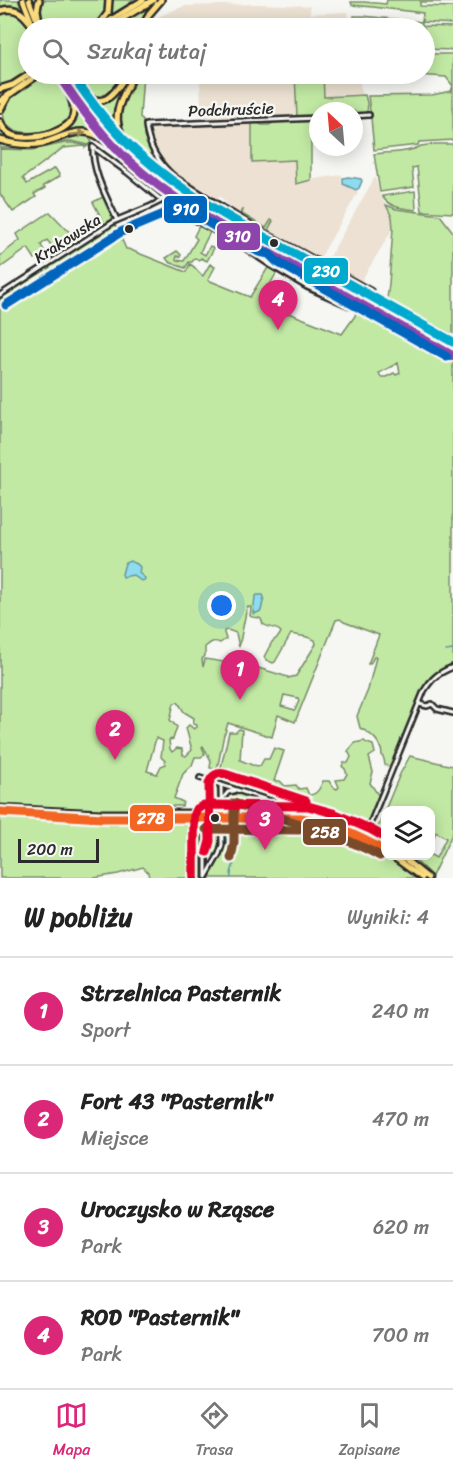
<!DOCTYPE html>
<html lang="pl">
<meta charset="utf-8">
<style>
body{margin:0;font-family:Sriracha,sans-serif;background:#f6f6f6;color:#222}
.controls{position:absolute;right:18px;bottom:18px;display:grid;overflow:hidden;border-radius:12px;box-shadow:0 3px 15px #0003}
.controls button{width:54px;height:54px;display:grid;place-items:center;padding:0;border:0;border-bottom:2px solid #e0e0e0;background:#fff;color:#222;font:30px sans-serif}
.compass{position:absolute;left:309px;top:102px;width:54px;height:54px;border-radius:50%;background:#fff;box-shadow:0 3px 15px #0003;rotate:334deg}
.scale{position:absolute;left:18px;bottom:15px;width:81px;box-sizing:border-box;padding-left:6px;border:3px solid #2b2b2b;border-top:0;font-size:16px;line-height:21px;white-space:nowrap;color:#2b2b2b;-webkit-text-stroke:4px #f6f6f2;paint-order:stroke}
.you{position:absolute;left:222px;top:606px;width:21px;height:21px;margin:-15px;border:4px solid #fff;border-radius:50%;background:#1a73e8;box-shadow:0 0 0 9px #1a73e833}
.badge{display:grid;place-items:center;width:39px;height:39px;border-radius:50%;background:#db2777;color:#fff;font-size:20px;font-weight:700}
.pin{position:absolute;translate:-50% -50px;filter:drop-shadow(0 2px 3px #0008)}
.pin::after{content:'';position:absolute;top:32px;width:21px;height:18px;background:inherit;clip-path:polygon(0 0,100% 0,50% 100%)}
.list{margin:0;padding:0;list-style:none}
h2{display:flex;justify-content:space-between;align-items:center;height:78px;margin:0;padding:0 24px;font-size:26px}
h2 small{font-size:20px;font-weight:400;color:#767676}
.list li{display:grid;grid-template-columns:39px 1fr auto;gap:18px;align-items:center;box-sizing:border-box;height:108px;padding:0 24px;border-top:2px solid #e0e0e0}
.list b{display:block;font-size:22px;white-space:nowrap}
.list p{margin:0;font-size:20px;white-space:nowrap;color:#767676}
.list em{font-size:20px;font-style:normal;color:#767676}
.icon{flex:none;width:33px;height:33px;fill:none;stroke:currentColor;stroke-width:2;stroke-linecap:round;stroke-linejoin:round}
.map{position:relative;flex:none;width:453px;height:878px;overflow:hidden}
.search{position:absolute;background:#fff;box-shadow:0 3px 15px #0003;left:18px;right:18px;top:18px;height:66px;display:flex;align-items:center;gap:15px;box-sizing:border-box;padding:0 21px;border-radius:33px;color:#767676;font-size:22px}
.sheet{height:510px;background:#fff}
nav{display:flex;justify-content:space-around;align-items:center;box-sizing:border-box;height:84px;border-top:2px solid #e0e0e0;background:#fff;font-size:16px;color:#767676}
nav a{display:grid;justify-items:center;gap:3px}
nav .on{color:#db2777}
.map>svg:first-child{display:block}
</style>
<div class="map">
<svg width="453" height="878" viewBox="0 0 453 878">
<rect width="100%" height="100%" fill="#f6f6f2"/>
<filter id="ink" filterUnits="userSpaceOnUse"><feTurbulence type="fractalNoise" baseFrequency=".0167" numOctaves="2"/><feDisplacementMap in="SourceGraphic" scale="12" xChannelSelector="R" yChannelSelector="G"/><feConvolveMatrix kernelMatrix="1 2 1 2 8 2 1 2 1" color-interpolation-filters="sRGB"/></filter>
<g filter="url(#ink)">
<g fill="#ece1d2">
<path d="M258,4L310,6V14L348,12L350,28H154L155,24L160,16L184,6Z"/>
<path d="M200,74H295L297,116L201,118Z"/>
<path d="M323,74H358L362,95L324,97Z"/>
<path d="M252,122L253,161L295,160L296,184L308,180L342,175L341,184L358,192L319,260L240,213L229,206L220,196L215,201L189,184L187,178L181,179L171,172L162,162L154,148L149,131L154,126Z"/>
<path d="M375,177L380,195L392,217L393,228L360,283L326,263Z"/>
</g>
<g fill="#c2e9a4" stroke="#768a68" stroke-width="1.5" fill-rule="evenodd">
<path d="M0,0H18L20,6L18,9H0Z"/>
<path d="M41,0H107L108,10L97,25L91,28H45C40,19 38,10 41,0Z"/>
<path d="M111,0H136L107,20L111,8Z"/>
<path d="M387,0H453V2H420V6L453,7V24L422,22V26L453,27V50L425,49L424,28H393L355,25L354,16H363L422,22L423,13L373,7L352,5L351,2H364L386,4Z"/>
<path d="M153,4L144,17L140,28H110Z"/>
<path d="M12,10L24,19L30,28H28V71L11,83L0,88V12Z"/>
<path d="M425,54H453V140L419,142L418,145L374,150L371,118L368,96L432,95L451,91L453,86L446,77L403,74H424Z"/>
<path d="M46,74H51L50,75L51,77H54C61,87 74,102 70,115C63,133 8,142 4,118C2,112 4,106 8,101C16,91 34,81 46,74Z"/>
<path d="M70,74H125C104,106 91,107 70,74Z"/>
<path d="M129,74H131C118,97 110,110 118,137L89,102L90,101H104Z"/>
<path d="M138,74H143L140,117L143,121L144,137L152,155L160,167L170,176L246,225L296,251L293,256L275,241L266,240C226,216 120,169 121,116C121,100 131,87 138,74Z"/>
<path d="M295,74H323L324,97L365,95C369,109 371,115 354,115V111H318V117H297Z"/>
<path d="M76,115H80L90,127L89,131C58,138 31,147 0,137V129C3,133 6,136 11,138C25,144 59,138 70,127C74,124 75,120 76,115Z"/>
<path d="M311,120V180L296,184L295,160L252,162V122H256L262,125H269L275,122Z"/>
<path d="M88,134L89,138L92,142L89,145L71,141L32,148H0V141L28,146L69,136Z"/>
<path d="M65,143H73L88,146L85,148L84,146L63,148L23,178L27,184L55,168L60,176L43,186L45,188L34,194L36,197L13,212L0,194V149L32,150Z"/>
<path d="M435,144H453V213L422,211L417,167L412,168L414,187L380,192L374,154C389,152 409,153 421,146Z"/>
<path d="M415,191L416,210C403,208 389,208 382,196Z"/>
<path d="M171,192L175,193L192,204L292,259L290,261L197,211Z"/>
<path d="M105,196L114,217V218L106,223L105,225L93,202Z"/>
<path d="M386,205L396,209L440,215L453,232V335L387,299L389,284L393,228L392,217Z"/>
<path d="M243,210L242,214L266,228L271,220L273,221L268,230L270,231L269,233L240,217L241,211Z"/>
<path d="M50,212L79,242L59,255L47,240L41,245L45,252L35,259L28,248L0,268V256L20,240L17,234Z"/>
<path d="M115,224L126,249H128L186,272L190,264C196,267 197,272 203,276L210,264L215,267L208,280L250,297L269,266L277,272L269,286L272,289L267,298L272,302L271,306L342,334L355,316L357,307L375,316V319L379,321L381,319L453,360V666C438,669 429,679 422,691L390,767L385,765L384,759L382,756C382,742 372,734 360,728L357,716L368,690L376,657H374L370,664H368L379,635L344,622L340,619L336,620L295,722L278,715L272,737L228,723L225,733L224,734L218,765L216,769L210,768L211,761L203,746L202,747L205,754L201,757H195L192,765L183,774L174,798L183,802L182,806H172L168,809L108,810L0,806V298ZM398,363L400,373L396,375L394,373L386,377H381L379,373ZM247,607H251L250,616C254,619 258,616 261,619L263,624C268,628 277,627 281,632L279,636L272,642L264,657L266,660L273,663L275,662L291,634L307,637L315,640L316,644L296,676L288,678V677L255,667L205,659L203,667L202,659L205,656V647C211,642 213,640 220,643L226,639L224,633V631L228,630L236,633L239,647ZM284,695L298,698L299,701L295,710L281,706ZM178,702L184,712L194,718L193,724L197,725V727L194,729L189,725L186,728L192,750L186,756L183,755L182,749L177,748L172,752L170,749L169,740L173,739L177,727L170,720L174,703ZM156,738L163,741L161,757L165,761L166,764L161,766L157,774L147,771Z"/>
<path d="M199,226L210,232L200,252L205,255L210,246L214,248L207,261L201,258L199,260L195,258L192,262H189L185,268L169,262L166,258L177,251L181,255L180,257L177,256L176,260L184,261L197,239L194,236Z"/>
<path d="M301,265L357,296L356,300L300,268Z"/>
<path d="M239,729L242,730L240,760L252,765L260,766L264,759H269L274,748L284,751L274,781H280L285,786L296,785L299,789L306,788L309,795C317,795 320,788 323,781H329L333,787L337,789L339,787L336,780L344,779L347,774L345,769L342,766L344,762L348,763L351,757L348,751L355,743L364,741L367,743L373,745L375,753L369,757L373,772L370,783L379,796L366,829L364,831C316,812 266,798 217,782V772L221,767L229,732H236Z"/>
<path d="M410,756L453,766V832L432,876L417,862L407,856L431,855L436,858L446,838L436,832L431,843L430,810H386L385,841L375,834L400,774Z"/>
<path d="M209,785H214L219,791L218,811H208L207,809Z"/>
<path d="M235,792L258,800L260,804L259,808L255,810L227,811V807H224C224,798 226,795 235,792Z"/>
<path d="M0,814L100,820L199,821L202,827V878H149L148,872L143,867L118,874L94,878H0Z"/>
<path d="M292,820C334,822 384,848 415,875L416,878H208L223,848V822L226,821Z"/>
<path d="M211,821H217V825L219,826L220,837L217,852L213,855L209,853V823Z"/>
</g>
<g fill="#8edced" stroke="#66959f" stroke-width="1.5">
<path d="M348,177L361,179L362,181L359,188L356,190L343,184V178Z"/>
<path d="M130,561L137,564L140,567L139,573L145,578V580L141,581L133,575L123,577L122,574L125,563Z"/>
<path d="M257,595H263L264,597L261,611L254,614L253,613L255,597Z"/>
</g>
<g fill="none" stroke-linecap="round" stroke-linejoin="round">
<g stroke="#66959f" stroke-width="1.5">
<path d="M0,8L11,6L17,7"/>
<path d="M110,14L111,15L121,9"/>
<path d="M116,28V27L129,19"/>
<path d="M117,157L133,173L156,191"/>
<path d="M217,208L260,234"/>
<path d="M187,213L280,265"/>
<path d="M306,259L453,341"/>
<path d="M283,268C305,283 330,291 352,305"/>
<path d="M357,307L425,346"/>
<path d="M429,347L453,361"/>
<path d="M446,651L453,650"/>
<path d="M231,803V808"/>
<path d="M231,878C230,870 235,865 235,858C234,850 230,850 228,845C224,839 229,835 231,831C231,829 232,822 232,821"/>
</g>
<g stroke="#2b2b2b" stroke-width="8">
<g id="minor">
<path d="M354,116L369,115"/>
<path d="M318,118L146,125C148,147 159,164 176,178L254,227L303,253L371,291"/>
<path d="M93,147L127,172L159,198L185,214L245,248L270,265L307,287L352,307L355,305L361,295"/>
<path d="M93,147C92,172 107,198 117,220"/>
<path d="M163,198L169,191H177"/>
<path d="M0,295L115,221L149,207L165,199L170,198L175,199"/>
<path d="M419,704L427,706L432,704L437,709L453,713"/>
<path d="M200,778L301,811"/>
<path d="M223,798L228,792L234,791"/>
<path d="M255,812L262,806L261,801L259,799"/>
<path d="M206,813L208,781"/>
<path d="M206,817V876"/>
<path d="M366,834L424,691C432,678 438,673 453,667"/>
<path d="M206,877L219,854L222,845L221,785"/>
</g>
</g>
<g stroke="#2b2b2b" stroke-width="9">
<g id="major">
<path d="M23,0L32,23"/>
<path d="M29,0L37,21"/>
<path d="M58,74L78,104L106,139"/>
<path d="M65,74L92,111L132,154"/>
<path d="M114,147L157,185L194,211L453,356"/>
<path d="M138,160L170,186L204,208L453,347"/>
<path d="M0,808L102,813H216"/>
<path d="M0,812L103,818L215,817"/>
<path d="M231,813C256,813 282,810 307,814C334,818 361,831 386,845"/>
<path d="M231,817C254,817 279,815 302,818C331,822 361,837 386,852"/>
<path d="M392,856L422,878"/>
<path d="M401,856L428,878"/>
</g>
</g>
<g stroke="#2b2b2b" stroke-width="10">
<g id="highway">
<path d="M39,0L37,10L40,27"/>
<path d="M0,11C17,5 25,15 34,28"/>
<path d="M99,25L108,13L109,0"/>
<path d="M98,28L143,0"/>
<path d="M107,28L153,0"/>
<path d="M143,28L149,14L161,0"/>
<path d="M134,74C112,115 109,125 141,162"/>
<path d="M72,84C100,111 109,103 127,74"/>
<path d="M0,89L13,85L30,74"/>
<path d="M0,101L39,74"/>
<path d="M0,110L7,98"/>
<path d="M0,122C2,127 4,130 8,133C23,143 67,135 73,117C76,107 71,97 67,89"/>
<path d="M0,140C14,144 29,146 43,143C58,139 73,129 90,133C99,135 107,142 115,148"/>
</g>
</g>
<use href="#minor" stroke="#f6f6f2" stroke-width="3"/>
<use href="#major" stroke="#fddf80" stroke-width="4.5"/>
<use href="#highway" stroke="#fddf80" stroke-width="5"/>
<g stroke="#2b2b2b" stroke-width="9" stroke-linecap="butt">
<g id="major-bridge">
<path d="M216,813H231"/>
<path d="M215,817H231"/>
</g>
</g>
<use href="#major-bridge" stroke="#fddf80" stroke-width="4.5"/>
<g stroke="#f6f6f2" stroke-width="14">
<path id="bus-1" d="M58,74C79,106 101,136 130,162C174,202 227,230 278,258C336,291 395,323 453,356"/>
</g>
<g stroke="#f6f6f2" stroke-width="14">
<path id="bus-2" d="M0,812L103,818H301C331,824 359,836 386,852"/>
</g>
<g stroke="#f6f6f2" stroke-width="14">
<g id="bus-3">
<path d="M194,817V878"/>
<path d="M206,829L299,830"/>
<path d="M231,858L234,843V803C284,820 334,831 380,856"/>
</g>
</g>
<g stroke="#f6f6f2" stroke-width="14">
<path id="bus-4" d="M6,305L121,232L164,214L174,203L259,252L269,254L277,262L447,357"/>
</g>
<g stroke="#f6f6f2" stroke-width="14">
<path id="bus-5" d="M72,74C91,103 113,131 139,154C186,196 242,225 297,255C349,284 401,313 453,342"/>
</g>
<g stroke="#f6f6f2" stroke-width="14">
<g id="bus-6">
<path d="M207,852L210,841L209,784C211,776 217,772 225,774L306,801"/>
<path d="M194,878V816L197,809L204,805L308,806L333,813L370,829L386,838"/>
</g>
</g>
<use href="#bus-1" stroke="#8e44ad" stroke-width="9"/>
<use href="#bus-2" stroke="#f26522" stroke-width="9"/>
<use href="#bus-3" stroke="#7a4b2a" stroke-width="9"/>
<use href="#bus-4" stroke="#0065bd" stroke-width="9"/>
<use href="#bus-5" stroke="#00a9ce" stroke-width="9"/>
<use href="#bus-6" stroke="#e4002b" stroke-width="9"/>
</g>
<defs><path id="oneway-solid" d="M-6-.8H1V-3.2L6.5 0L1 3.2V.8H-6Z" transform="scale(1.5)"/></defs>
<use fill="#948556" href="#oneway-solid" transform="translate(77 134) rotate(-6)"/>
</g>
<g fill="#2b2b2b" stroke="#f6f6f2" stroke-width="2">
<circle cx="129" cy="229" r="5"/>
<circle cx="274" cy="243" r="5"/>
<circle cx="215" cy="818" r="5"/>
</g>
<g text-anchor="middle" stroke-width="5" stroke-linejoin="round" paint-order="stroke">
<g font-size="16" fill="#2b2b2b" stroke="#f6f6f2">
<text transform="translate(231 109) rotate(-2)" y="6">Podchruście</text>
<text transform="translate(67 238) rotate(-33)" y="6">Krakowska</text>
</g>
</g>
<g stroke="#f6f6f2" stroke-width="2">
<rect x="163" y="195" width="45" height="29" rx="6" fill="#0065bd"/>
<rect x="216" y="222" width="45" height="29" rx="6" fill="#8e44ad"/>
<rect x="303" y="257" width="46" height="28" rx="6" fill="#00a9ce"/>
<rect x="129" y="804" width="45" height="28" rx="6" fill="#f26522"/>
<rect x="302" y="818" width="45" height="28" rx="6" fill="#7a4b2a"/>
</g>
<g font-size="16" text-anchor="middle" font-weight="bold" fill="#fff">
<text x="186" y="215">910</text>
<text x="238" y="242">310</text>
<text x="326" y="277">230</text>
<text x="151" y="824">278</text>
<text x="325" y="838">258</text>
</g>
</svg>
<div class="controls">
<button><svg class="icon" aria-label="layers" viewBox="0 0 24 24"><path d="M12 4l9 5-9 5-9-5zM3 14l9 5 9-5"/></svg></button>
</div>
<svg class="compass" viewBox="-18 -18 36 36"><path d="M0-13l5 13h-10z" fill="#e53935"/><path d="M0 13l5-13h-10z" fill="#767676"/></svg>
<div class="scale">200 m</div>
<div class="you"></div>
<div class="pin badge" style="left:240px;top:700px">1</div>
<div class="pin badge" style="left:115px;top:760px">2</div>
<div class="pin badge" style="left:265px;top:850px">3</div>
<div class="pin badge" style="left:278px;top:330px">4</div>
<div class="search"><svg class="icon" aria-label="search" viewBox="0 0 24 24"><circle cx="10" cy="10" r="6"/><path d="M15 15l6 6"/></svg>Szukaj tutaj</div>
</div>
<section class="sheet">
<h2>W pobliżu<small>Wyniki: 4</small></h2>
<ul class="list">
<li><span class="badge">1</span><div><b>Strzelnica Pasternik</b><p>Sport</p></div><em>240 m</em></li>
<li><span class="badge">2</span><div><b>Fort 43 &quot;Pasternik&quot;</b><p>Miejsce</p></div><em>470 m</em></li>
<li><span class="badge">3</span><div><b>Uroczysko w Rząsce</b><p>Park</p></div><em>620 m</em></li>
<li><span class="badge">4</span><div><b>ROD &quot;Pasternik&quot;</b><p>Park</p></div><em>700 m</em></li>
</ul>
</section>
<nav>
<a class="on"><svg class="icon" aria-label="map" viewBox="0 0 24 24"><path d="M3 6l6-2 6 2 6-2v14l-6 2-6-2-6 2zM9 4v14M15 6v14"/></svg>Mapa</a>
<a><svg class="icon" aria-label="directions" viewBox="0 0 24 24"><path d="M12 3l9 9-9 9-9-9zM9 14v-3h6M13 9l2 2-2 2"/></svg>Trasa</a>
<a><svg class="icon" aria-label="saved" viewBox="0 0 24 24"><path d="M7 4h10v16l-5-4-5 4z"/></svg>Zapisane</a>
</nav>
